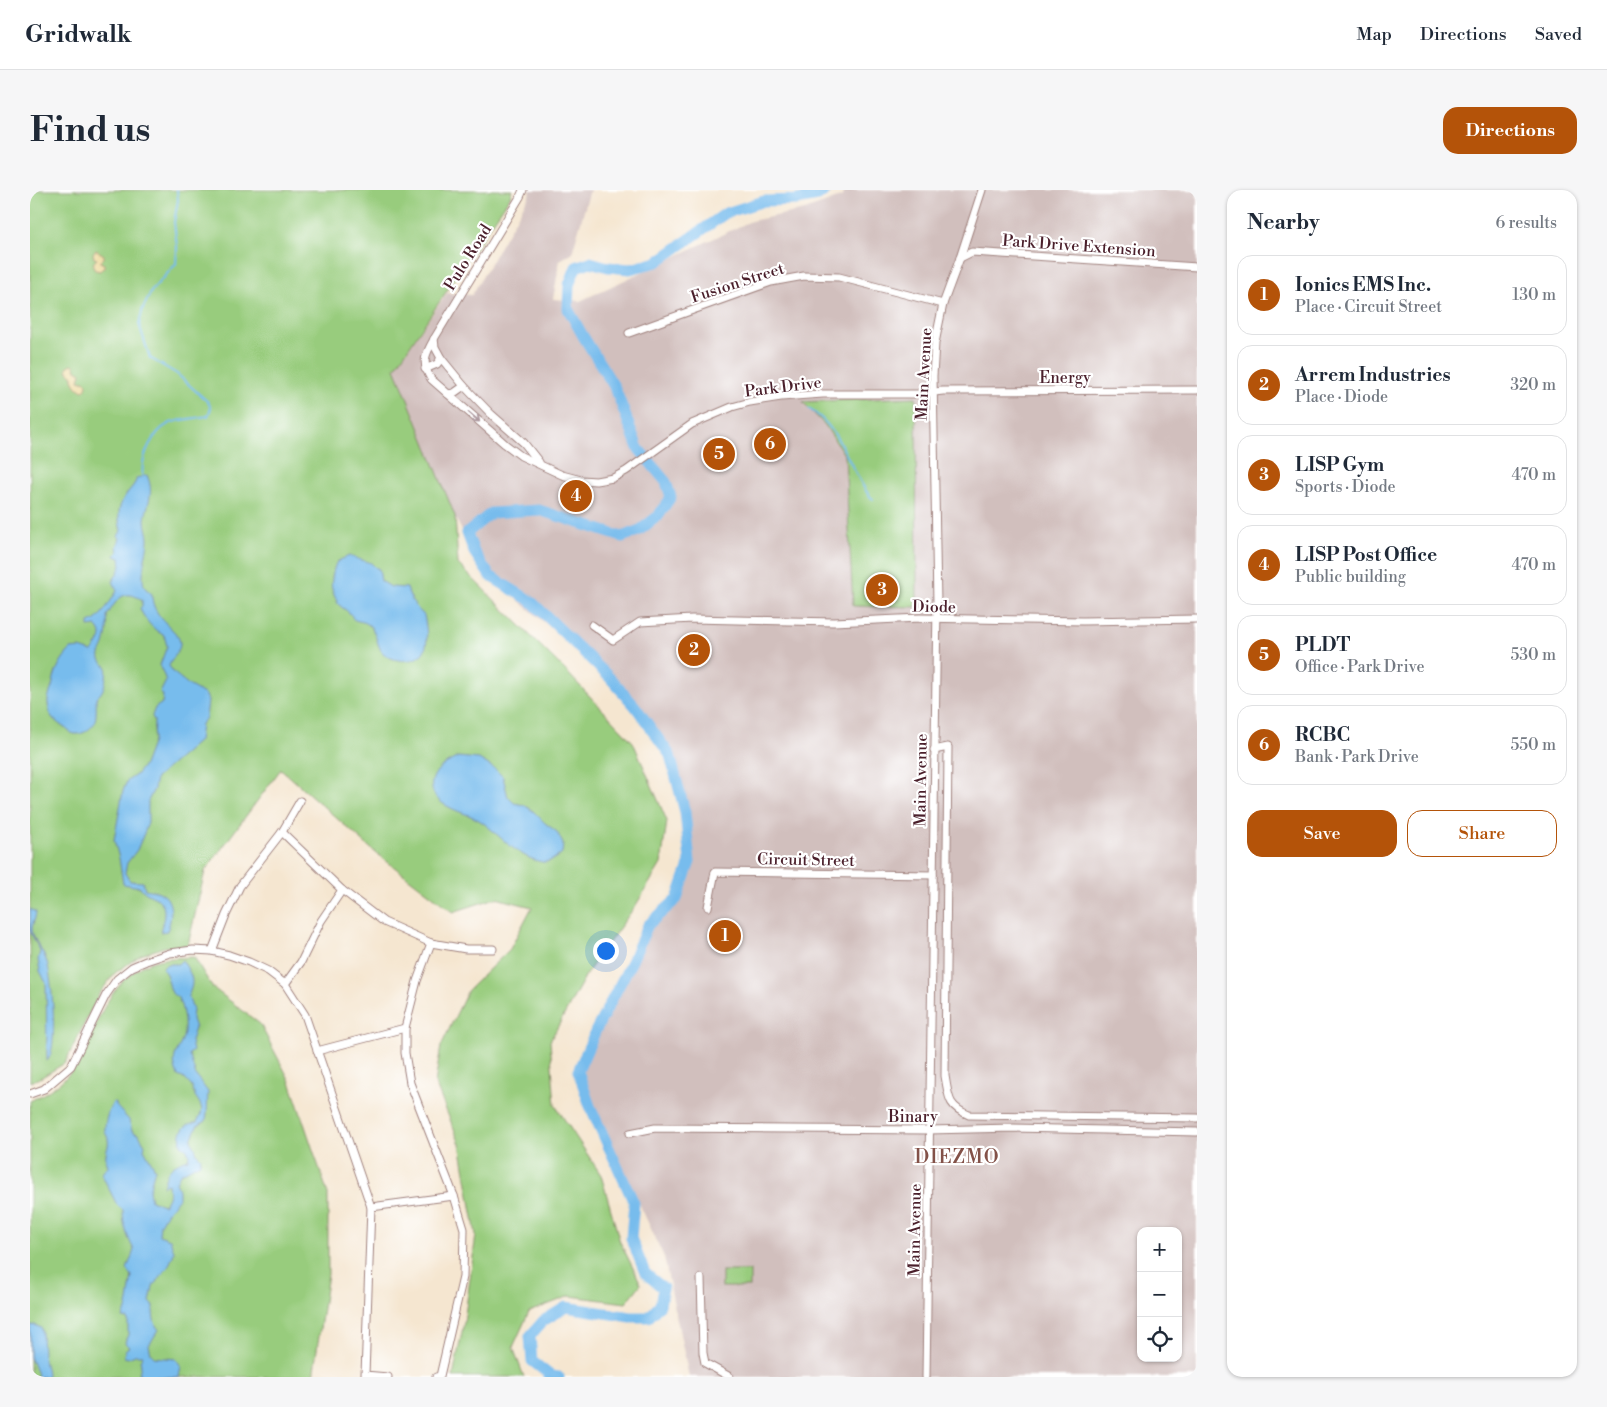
<!DOCTYPE html>
<meta charset="utf-8">
<style>
body{margin:0;font-family:"Libre Bodoni",serif;background:#f6f6f7;color:#1f2937}
.controls{position:absolute;right:15px;bottom:15px;display:grid;overflow:hidden;border-radius:10px;box-shadow:0 1px 4px #0004}
.controls button{width:45px;height:45px;display:grid;place-items:center;padding:0;border:0;border-bottom:1px solid #e0e1e3;background:#fff;color:#1f2937;font:25px sans-serif}
.you{position:absolute;left:575px;top:760px;width:18px;height:18px;margin:-12px;border:4px solid #fff;border-radius:50%;background:#1a73e8;box-shadow:0 0 0 8px #1a73e833}
.badge{display:grid;place-items:center;width:32px;height:32px;border-radius:50%;background:#b45309;color:#fff;font-size:16px;font-weight:700}
.pin{position:absolute;translate:-50% -50%;border:2px solid #fff;box-shadow:0 1px 5px #0006}
.list{margin:0;padding:0;list-style:none}
h2{display:flex;justify-content:space-between;align-items:center;height:65px;margin:0;padding:0 20px;font-size:21px}
h2 small{font-size:16px;font-weight:400;color:#747a83}
.list li{display:grid;grid-template-columns:32px 1fr auto;gap:15px;align-items:center;box-sizing:border-box;height:80px;margin:0 10px 10px;padding:0 10px;border:1px solid #e0e1e3;border-radius:15px}
.list b{display:block;font-size:19px;white-space:nowrap}
.list p{margin:0;font-size:16px;white-space:nowrap;color:#747a83}
.list em{font-size:16px;font-style:normal;color:#747a83}
.actions{display:flex;gap:10px;padding:15px 20px}
.actions a{flex:1;padding:11px 0;border:1px solid #b45309;border-radius:15px;text-align:center;font-size:18px;color:#b45309}
.actions .main{background:#b45309;color:#fff}
.icon{flex:none;width:28px;height:28px;fill:none;stroke:currentColor;stroke-width:2;stroke-linecap:round;stroke-linejoin:round}
.map{position:relative;flex:none;width:1167px;height:1187px;overflow:hidden;border-radius:15px}
header{display:flex;align-items:center;gap:30px;box-sizing:border-box;height:70px;padding:0 25px;background:#fff;border-bottom:1px solid #e0e1e3}
header strong{font-size:24px}
nav{display:flex;gap:28px;margin-inline-start:auto;font-size:18px}
.intro{display:flex;align-items:center;justify-content:space-between;box-sizing:border-box;height:120px;padding:0 30px}
h1{margin:0;font-size:35px}
.button{padding:12px 22px;border-radius:15px;background:#b45309;color:#fff;font-size:18px;font-weight:700}
main{display:flex;gap:30px;padding:0 30px}
aside{flex:1;background:#fff;border-radius:15px;box-shadow:0 1px 4px #0004}
.map>svg:first-child{display:block}
</style>
<header>
<strong>Gridwalk</strong>
<nav><a>Map</a><a>Directions</a><a>Saved</a></nav>
</header>
<div class="intro"><h1>Find us</h1><a class="button">Directions</a></div>
<main>
<div class="map">
<svg width="1167" height="1187" viewBox="0 0 1167 1187">
<rect width="100%" height="100%" fill="#fff"/>
<filter id="ink" filterUnits="userSpaceOnUse"><feTurbulence type="fractalNoise" baseFrequency=".02" numOctaves="2"/><feDisplacementMap in="SourceGraphic" scale="10" xChannelSelector="R" yChannelSelector="G"/><feConvolveMatrix kernelMatrix="1 2 1 2 8 2 1 2 1" color-interpolation-filters="sRGB"/></filter>
<filter id="wash" filterUnits="userSpaceOnUse"><feTurbulence type="fractalNoise" baseFrequency=".0096" numOctaves="4" result="noise"/><feDisplacementMap in="SourceGraphic" scale="20" xChannelSelector="R" yChannelSelector="G"/><feGaussianBlur stdDeviation="1.12" result="paint"/><feColorMatrix in="noise" values="0 0 0 0 0 0 0 0 0 0 0 0 0 0 0 0 0 1.4 0 .05"/><feComposite in="paint" operator="in"/></filter>
<g filter="url(#wash)">
<rect width="100%" height="100%" fill="#f5e6d0"/>
<path fill="#d1bfbd" fill-rule="evenodd" d="M500,0H560L542,63L530,70L523,109L550,111L721,31L775,20L813,6L815,0H1167V1187H659L634,1067L548,881L566,840L601,773L618,735L647,709L660,672L655,622L641,565L605,516L580,488L460,386L444,362L424,326L365,178L417,103L442,105L499,6ZM1111,1041H1148V1168H1111Z"/>
<g fill="#98cc7d" stroke="#717654">
<path d="M0,0H482L480,7L365,178L425,326L428,374L535,480L603,552L637,631L631,674L606,715L557,783L520,851L525,915L571,985L590,1052L611,1094L596,1113L540,1106L499,1122L483,1157L494,1187H423L434,1132L446,1045L430,954L405,893L411,856L438,800L480,759L502,717L466,708L423,722L346,663L251,579L175,681L158,755L134,757L111,765L85,783L69,804L35,873L12,887L0,892Z"/>
<path d="M886,207L887,417L823,416L815,266L795,235L773,212Z"/>
<path d="M164,767L182,797L230,834L259,889L298,1004V1084L283,1187H0V911C16,903 35,892 45,876C67,840 75,792 119,773C132,767 149,768 164,767Z"/>
<rect x="692" y="1081" width="28" height="16"/>
</g>
<g fill="#eeda9e" stroke="#9c7c64">
<path d="M66,60L74,65V68L70,72L74,74V77L70,81L65,80L63,77L64,72L67,69L64,68L63,63Z"/>
<path d="M42,174L44,175L46,180L51,183L49,190L56,192L57,195L55,200L53,201C47,199 42,191 43,186L38,182L37,177Z"/>
</g>
<g fill="#77bced" stroke="#606e8c">
<path d="M117,285C125,304 117,312 115,330C115,337 118,343 118,349C118,361 108,390 116,399C118,401 120,402 122,404C121,430 152,440 150,455C149,463 142,468 139,476L144,483L160,496L176,505L178,511L176,528L171,534L169,551L126,588L124,599L118,611V632L115,641L107,660L97,673L95,683L100,691L113,692L115,699C121,701 127,700 131,703C144,710 142,729 137,741L130,742C133,731 139,715 126,708C120,705 114,703 110,697L93,694L89,668L84,650L93,601L97,591L106,585L114,575L123,551L124,531L122,526L125,518L132,513L133,505L130,503L136,491L130,475L137,456L134,445C125,442 113,428 110,418L112,416V410C93,397 86,411 77,426C78,433 77,444 75,451C73,462 63,467 77,477C76,487 76,501 66,508C66,515 67,524 65,531C64,536 59,539 55,542C45,546 42,544 35,538C25,531 19,528 18,514C17,506 22,500 23,492C26,479 31,469 41,459L50,458L62,462C67,453 77,446 66,436L59,437V433C71,430 80,411 87,401L83,391L91,376L90,368L85,366L88,361L87,357L90,348L88,346L91,341C87,325 88,315 98,302C102,297 105,294 107,288Z"/>
<path d="M319,366L341,373L345,377L349,379L351,391L361,397L377,398C380,408 386,419 394,425C396,435 398,447 396,456C392,474 365,474 353,463C347,457 347,444 340,436C335,431 330,432 325,430C320,427 324,427 320,424C317,420 312,418 308,414C306,408 303,404 302,399C300,395 304,374 307,372C311,369 315,368 319,366Z"/>
<path d="M428,567L449,569L465,579L473,587L478,607L484,613L494,615L503,621L515,633L527,642L533,654L532,663C526,668 519,673 512,672C487,667 472,647 452,632C440,624 429,623 417,616C400,607 396,591 411,577C416,573 423,570 428,567Z"/>
<path d="M0,719L6,722C6,730 0,736 3,744C6,754 14,762 17,772C22,789 29,860 17,871L16,793L10,781L8,770L10,761L0,741Z"/>
<path d="M152,770C161,784 166,790 158,806L163,820L162,829L165,838L161,851L163,861L159,864L166,886L178,902C177,912 178,921 176,931L167,936L161,950L166,960L167,964L171,968L170,973L150,984L146,992L149,1000V1008L137,1022L130,1034L129,1045L140,1049L144,1062L143,1066L138,1077L123,1096L120,1112L123,1115C123,1124 123,1133 129,1140C124,1145 123,1150 119,1155L121,1164L124,1167L146,1169L151,1176L149,1187H108L111,1175L110,1170L113,1165H105L98,1168L94,1167L95,1160L99,1157L95,1153L96,1149L98,1145V1129L93,1128C99,1114 99,1100 102,1086L97,1079L104,1060C97,1046 93,1036 93,1020L87,1015L73,987L72,983L78,976C72,962 80,960 78,949C78,946 75,944 75,941C74,934 79,915 85,911L87,917L99,930L102,941L109,945L115,955L114,959L125,979L119,1001L121,1010L133,1015C140,1008 139,1003 138,994L133,996C138,979 140,975 158,969L159,965L157,959L151,955C149,941 153,935 167,932C168,929 170,927 171,924C175,914 162,907 162,897L155,889L148,886C138,863 151,862 154,842C155,833 153,817 148,808C145,804 145,807 142,803C138,795 139,785 132,779L137,774H148Z"/>
<path d="M5,1135L11,1138L12,1140L13,1166L18,1187H8L0,1167V1136Z"/>
</g>
<g fill="none" stroke-linecap="round" stroke-linejoin="round">
<g stroke="#77bced" stroke-width="2">
<path d="M779,219C806,234 816,268 832,294C835,299 838,306 843,309"/>
<path d="M112,288C113,283 112,278 113,273C116,257 127,237 143,232C154,229 167,228 178,226L181,218L178,212L147,184L120,168L109,134L113,118L122,100L146,74L147,57L144,32L148,10L147,0"/>
</g>
<path stroke="#77bced" stroke-width="11" d="M529,1187L521,1186L502,1171L500,1146L513,1131L536,1117L601,1127H619L630,1115L633,1098L615,1083L601,1048L604,1013L560,916L548,881L566,840L601,773L618,735L647,709L660,672L655,622L640,565L605,516L580,488L501,411L460,386L444,362L437,343L461,323L509,320L592,347L610,340L628,326L641,307L636,292L608,258L585,198L553,146L538,119L539,95L546,77L560,72L578,77L600,79L627,72L696,23L734,11L767,10L788,6L796,0"/>
</g>
</g>
<g filter="url(#ink)">
<g fill="none" stroke-linecap="round" stroke-linejoin="round">
<g stroke="#a0827e" stroke-width="9">
<g id="minor">
<path d="M493,0L490,7L404,149C395,165 391,172 401,189L475,254L491,266L532,285L551,290L566,291L583,288L596,281L662,234L702,217L720,212L751,207L793,204H888L913,201L1167,200"/>
<path d="M930,68L942,62L1167,77"/>
<path d="M599,143L741,92L774,86L809,87L913,114"/>
<path d="M404,149L405,157L411,168L434,196L461,224L494,253L509,272"/>
<path d="M395,179L407,174L411,168"/>
<path d="M418,204L424,203L434,196"/>
<path d="M562,435L583,450L610,432L662,429L804,432L890,428L1053,431L1167,429"/>
<path d="M904,560L918,557L915,886C919,907 917,916 939,925L1167,928"/>
<path d="M252,642L312,700L354,732L401,753L436,759H463"/>
<path d="M678,717L685,682L903,685"/>
<path d="M401,753L387,791L375,838V863L380,893L424,1006L434,1039L433,1087L410,1186L406,1187"/>
<path d="M182,761L196,725L210,696L252,642L270,611"/>
<path d="M255,794L271,772L291,731L312,700"/>
<path d="M287,861L375,838"/>
<path d="M0,904L14,899L41,876L76,805L87,789L102,777L116,771L140,763L163,760L182,761L199,765L219,772L238,781L255,794L275,825L341,1017L335,1185L358,1187"/>
<path d="M600,943L625,938L899,940L983,938L1167,942"/>
<path d="M341,1017L424,1006"/>
<path d="M671,1088L673,1163L675,1173L700,1187"/>
<path d="M896,1187L907,414L903,186L905,153L913,114L930,68L952,0"/>
</g>
</g>
<use href="#minor" stroke="#fff" stroke-width="7"/>
</g>
<defs><path id="oneway-shaft" d="M-6 0H5M1.5-3L5.5 0L1.5 3" fill="none" stroke-width="1.6" stroke-linecap="round" stroke-linejoin="round" transform="scale(1.25)"/></defs>
<use stroke="#ae9aa0" href="#oneway-shaft" transform="translate(444 227) rotate(41)"/>
</g>
<g text-anchor="middle" stroke-width="4.5" stroke-linejoin="round" paint-order="stroke">
<g font-size="16" fill="#4a1f2b" stroke="#fff">
<text transform="translate(1049 55) rotate(4)" y="6">Park Drive Extension</text>
<text transform="translate(437 67) rotate(-58)" y="6">Pulo Road</text>
<text transform="translate(707 92) rotate(-18)" y="6">Fusion Street</text>
<text transform="translate(893 184) rotate(-87)" y="6">Main Avenue</text>
<text x="1035" y="193">Energy</text>
<text transform="translate(753 196) rotate(-7)" y="6">Park Drive</text>
<text transform="translate(904 416) rotate(1)" y="6">Diode</text>
<text transform="translate(890 590) rotate(-89)" y="6">Main Avenue</text>
<text transform="translate(776 669) rotate(1)" y="6">Circuit Street</text>
<text x="883" y="932">Binary</text>
<text transform="translate(884 1040) rotate(-89)" y="6">Main Avenue</text>
</g>
<g font-size="19" letter-spacing="1" fill="#835148" stroke="#fff">
<text x="927" y="973">DIEZMO</text>
</g>
</g>
</svg>
<div class="controls">
<button>+</button>
<button>−</button>
<button><svg class="icon" aria-label="locate" viewBox="0 0 24 24"><circle cx="12" cy="12" r="6"/><path d="M12 2v4M12 18v4M2 12h4M18 12h4"/></svg></button>
</div>
<div class="you"></div>
<div class="pin badge" style="left:695px;top:746px">1</div>
<div class="pin badge" style="left:664px;top:460px">2</div>
<div class="pin badge" style="left:852px;top:400px">3</div>
<div class="pin badge" style="left:546px;top:306px">4</div>
<div class="pin badge" style="left:689px;top:264px">5</div>
<div class="pin badge" style="left:740px;top:254px">6</div>
</div>
<aside>
<h2>Nearby<small>6 results</small></h2>
<ul class="list">
<li><span class="badge">1</span><div><b>Ionics EMS Inc.</b><p>Place · Circuit Street</p></div><em>130 m</em></li>
<li><span class="badge">2</span><div><b>Arrem Industries</b><p>Place · Diode</p></div><em>320 m</em></li>
<li><span class="badge">3</span><div><b>LISP Gym</b><p>Sports · Diode</p></div><em>470 m</em></li>
<li><span class="badge">4</span><div><b>LISP Post Office</b><p>Public building</p></div><em>470 m</em></li>
<li><span class="badge">5</span><div><b>PLDT</b><p>Office · Park Drive</p></div><em>530 m</em></li>
<li><span class="badge">6</span><div><b>RCBC</b><p>Bank · Park Drive</p></div><em>550 m</em></li>
</ul>
<div class="actions"><a class="main">Save</a><a>Share</a></div>
</aside>
</main>
